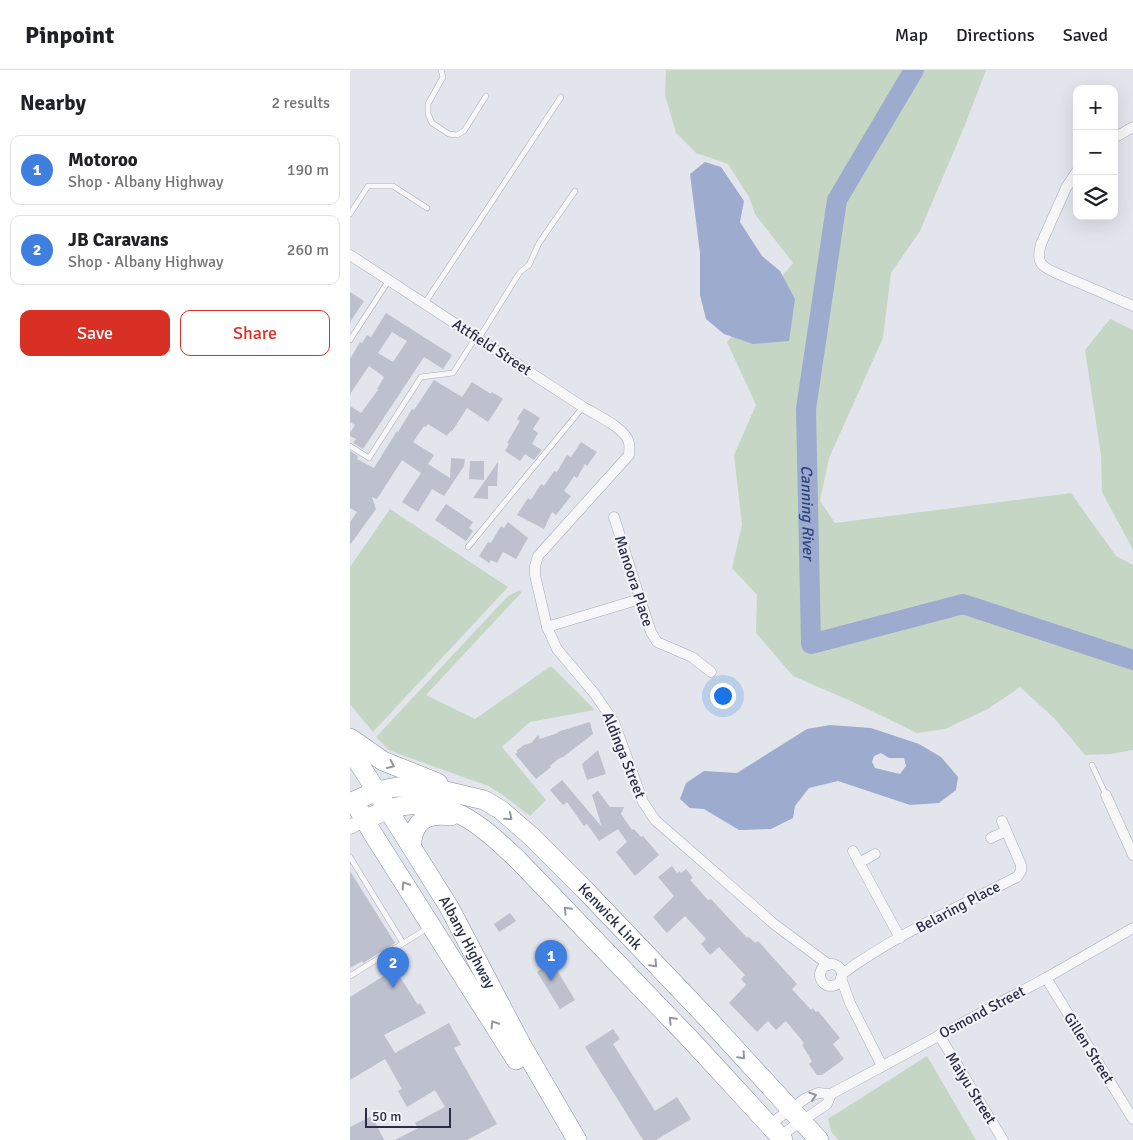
<!DOCTYPE html>
<meta charset="utf-8">
<style>
body{margin:0;font-family:Signika,sans-serif;background:#f6f6f6;color:#202124}
.controls{position:absolute;right:15px;top:15px;display:grid;overflow:hidden;border-radius:10px;box-shadow:0 5px 20px #0002}
.controls button{width:45px;height:45px;display:grid;place-items:center;padding:0;border:0;border-bottom:1px solid #e0e0e0;background:#fff;color:#202124;font:25px sans-serif}
.scale{position:absolute;left:15px;bottom:12px;width:86px;box-sizing:border-box;padding-left:5px;border:2px solid #2a2e46;border-top:0;font-size:14px;line-height:18px;white-space:nowrap;color:#2a2e46;-webkit-text-stroke:4px #f4f5f9;paint-order:stroke}
.you{position:absolute;left:372px;top:625px;width:18px;height:18px;margin:-12px;border:4px solid #fff;border-radius:50%;background:#1a73e8;box-shadow:0 0 0 8px #1a73e833}
.badge{display:grid;place-items:center;width:32px;height:32px;border-radius:50%;background:#d93025;color:#fff;font-size:16px;font-weight:700}
.pin{position:absolute;translate:-50% -41px;filter:drop-shadow(0 1px 2px #0008)}
.pin::after{content:'';position:absolute;top:26px;width:18px;height:15px;background:inherit;clip-path:polygon(0 0,100% 0,50% 100%)}
.list{margin:0;padding:0;list-style:none}
h2{display:flex;justify-content:space-between;align-items:center;height:65px;margin:0;padding:0 20px;font-size:21px}
h2 small{font-size:16px;font-weight:400;color:#757577}
.list li{display:grid;grid-template-columns:32px 1fr auto;gap:15px;align-items:center;box-sizing:border-box;height:70px;margin:0 10px 10px;padding:0 10px;border:1px solid #e0e0e0;border-radius:10px}
.list b{display:block;font-size:19px;white-space:nowrap}
.list p{margin:0;font-size:16px;white-space:nowrap;color:#757577}
.list em{font-size:16px;font-style:normal;color:#757577}
.actions{display:flex;gap:10px;padding:15px 20px}
.actions a{flex:1;padding:11px 0;border:1px solid #d93025;border-radius:10px;text-align:center;font-size:18px;color:#d93025}
.actions .main{background:#d93025;color:#fff}
.icon{flex:none;width:28px;height:28px;fill:none;stroke:currentColor;stroke-width:2;stroke-linecap:round;stroke-linejoin:round}
.map{position:relative;flex:none;width:783px;height:1070px;overflow:hidden}
header{display:flex;align-items:center;gap:30px;box-sizing:border-box;height:70px;padding:0 25px;background:#fff;border-bottom:1px solid #e0e0e0}
header strong{font-size:24px}
nav{display:flex;gap:28px;margin-inline-start:auto;font-size:18px}
main{display:flex}
aside{flex:1;background:#fff}
.map>svg:first-child{display:block}
</style>
<header>
<strong>Pinpoint</strong>
<nav><a>Map</a><a>Directions</a><a>Saved</a></nav>
</header>
<main>
<aside>
<h2>Nearby<small>2 results</small></h2>
<ul class="list">
<li><span class="badge" style="background:#3f7fe0">1</span><div><b>Motoroo</b><p>Shop · Albany Highway</p></div><em>190 m</em></li>
<li><span class="badge" style="background:#3f7fe0">2</span><div><b>JB Caravans</b><p>Shop · Albany Highway</p></div><em>260 m</em></li>
</ul>
<div class="actions"><a class="main">Save</a><a>Share</a></div>
</aside>
<div class="map">
<svg width="783" height="1070" viewBox="0 0 783 1070">
<rect width="100%" height="100%" fill="#e3e5ec"/>
<g fill="#c5d7c4">
<path d="M316,0H636L615,55L570,161L541,203L533,268L479,388L470,431L485,453L721,423L766,486L783,495V680L761,684L735,685L704,648L670,617L638,639L595,659L567,663L503,632L443,606L406,563L407,525L382,498L392,455L384,385L406,335L377,272L443,193L405,144L399,127L378,94L346,83L326,63L315,25Z"/>
<path d="M760,249L783,260V480L752,422L751,385L735,280Z"/>
<path d="M40,439L158,517L23,662L0,634V497Z"/>
<path d="M170,520L171,523L76,625L125,649L201,596L245,640L180,652L152,677L196,730L180,746L154,726L138,716L49,684L39,680L26,667L158,526Z"/>
<path d="M577,986L626,1070H488L481,1061L478,1049Z"/>
</g>
<g fill="#9dabce" fill-rule="evenodd">
<path d="M355,92L371,97L394,131L390,152L412,186L430,201L445,229L439,271L403,274L374,264L356,249L350,225V183L340,104Z"/>
<path d="M480,655L521,658L569,674L591,687L608,707L606,720L589,733L560,735L488,711L459,718L445,736L443,748L421,759L389,760L354,739L340,738L330,729L336,713L354,701L387,703L457,659ZM531,683L539,688H554L556,696L550,704L525,698L522,692L524,686Z"/>
</g>
<g fill="none" stroke-linecap="round" stroke-linejoin="round">
<path stroke="#9dabce" stroke-width="20" id="s1" d="M564,0L487,130L456,339L461,574L613,534L783,590"/>
</g>
<g fill="#bdc0cd" fill-rule="evenodd">
<path d="M0,222L14,231L0,252Z"/>
<path d="M36,243L102,285L93,299L74,287L13,379L3,373L6,369L0,366V363L5,355L0,352V336L11,343L28,320L27,319L34,307L19,296L0,324V289L10,272L12,273L17,265L21,267ZM42,262L57,271L43,292L28,283Z"/>
<path d="M84,310L112,327L122,312L141,324L142,322L153,329L138,352L117,338L101,363L102,359L97,366L78,354L76,357L74,356L63,372L84,385L78,394L100,408L101,388L115,389L114,396L94,426L82,419L68,442L52,432L71,403L52,390L27,429L22,427L26,439L0,475V452L7,442L0,438V381L8,386L7,389L24,398L47,361L48,362L62,339L64,340Z"/>
<path d="M174,338L190,348L183,359L188,363L182,374L192,380L184,390L175,384L170,391L155,381L159,374L157,373L170,351L167,349Z"/>
<path d="M231,372L247,382L237,396L235,394L227,408L224,406L214,421L221,426L206,445L202,442L194,459L167,445L178,428L181,430L191,414L194,416L204,401L207,402L217,385L221,387Z"/>
<path d="M120,391H134V410L119,409Z"/>
<path d="M148,392L147,416H138V429L123,428Z"/>
<path d="M96,434L123,452L119,458L123,461L116,471L85,450Z"/>
<path d="M158,452L178,468L166,489L153,482L147,493L141,490L139,493L129,486L138,472L141,473L151,456L154,458Z"/>
<path d="M240,652L243,664L213,687L208,689L200,696L201,697L186,709L165,684L168,682L166,681L174,675L181,673L188,665L190,669L208,663L207,662Z"/>
<path d="M248,680L256,704L237,710L232,694Z"/>
<path d="M212,710L252,757L242,725L248,721L260,737H274L271,744L282,760L284,759L291,767L293,766L309,785L285,806L266,782L277,772L268,759L249,771L237,754L234,756L217,732L213,735L200,720Z"/>
<path d="M322,796L327,803L330,801L331,803L336,799L343,808L340,810L357,829L359,830L361,829L397,868L399,867L405,873L408,871L447,914L442,919L461,940L463,938L466,942L468,941L490,968L483,974L494,989L472,1005H467L459,994L462,991L452,975L454,973L436,951L426,960L418,951L407,962L379,933L396,915L391,909L395,905L369,877L360,885L351,874L356,869L335,846L317,863L303,847L324,826L308,807Z"/>
<path d="M0,801L45,873L13,893L12,891L0,898Z"/>
<path d="M160,843L166,851L149,862L144,854Z"/>
<path d="M202,892L225,930L210,939L187,902Z"/>
<path d="M45,899L68,935L70,933L76,943L34,965L45,983L99,953L111,975L104,978L147,1054L117,1070H45L68,1058L65,1053L95,1037L85,1020L57,1037L48,1021L52,1019L35,989L0,1010V927Z"/>
<path d="M263,959L270,969L263,974L305,1041L327,1027L341,1049L306,1070H293L235,977Z"/>
<path d="M22,1046L34,1070H0V1057Z"/>
</g>
<g fill="none" stroke-linecap="round" stroke-linejoin="round">
<g stroke="#a8aab7" stroke-width="6">
<g id="lane">
<path d="M91,0L93,7L78,34V44L82,53L99,64L107,65L114,61L136,26"/>
<path d="M0,144L18,116H43L77,138"/>
<path d="M75,233L211,27"/>
<path d="M129,268L170,202L179,195L189,173L225,121"/>
<path d="M0,270L39,210"/>
<path d="M0,376L19,388L71,307L103,303L126,267"/>
<path d="M118,477L233,337"/>
<path d="M742,695L756,725"/>
<path d="M0,787L53,873"/>
<path d="M0,906L78,858"/>
</g>
</g>
<g stroke="#a8aab7" stroke-width="11">
<g id="street">
<path d="M764,68L783,57"/>
<path d="M727,101L716,118L691,174C686,192 690,196 706,203L783,236"/>
<path d="M0,185L233,337C246,345 276,358 279,373C280,377 279,381 279,385L188,486L185,496V505L197,557L207,579L244,623L264,652L293,732L305,750L424,854L479,895"/>
<path d="M264,447L290,529L301,562L307,572L342,587L361,602"/>
<path d="M197,557L290,529"/>
<path d="M756,725L783,785"/>
<path d="M641,768L656,761"/>
<path d="M503,781L550,868"/>
<path d="M509,793L525,784"/>
<circle cx="481" cy="905" r="11"/>
<path d="M492,904C545,865 609,837 667,807L671,801V795L652,751"/>
<path d="M491,908L500,933L532,996"/>
<path d="M696,908L783,1049"/>
<path d="M589,965L653,1070"/>
<path d="M419,1055L456,1028L468,1023L481,1024L696,908L783,858"/>
<path d="M430,1066L477,1034L481,1024"/>
</g>
</g>
<g stroke="#a8aab7" stroke-width="15">
<path id="secondary" d="M0,757L14,750"/>
</g>
<g stroke="#8a8fa4" stroke-width="20">
<g id="highway">
<path d="M0,668L33,691L88,713"/>
<path id="s2" d="M0,679L99,837L171,974L227,1070"/>
<path id="s3" d="M4,731L27,721L47,717L83,718L134,730L151,740L182,767L235,820L359,950L469,1070"/>
<path d="M9,740L23,764L166,990"/>
<path d="M14,750C23,746 31,742 39,739C96,722 130,754 168,790L341,970L433,1070"/>
<path d="M61,776C64,750 76,743 101,746"/>
</g>
</g>
<use href="#lane" stroke="#f7f7fa" stroke-width="5"/>
<use href="#street" stroke="#f7f7fa" stroke-width="10"/>
<use href="#secondary" stroke="#fff" stroke-width="14"/>
<use href="#highway" stroke="#fff" stroke-width="19"/>
</g>
<defs><path id="oneway-chevron" d="M-2-3.5L2.5 0L-2 3.5" fill="none" stroke-width="1.6" stroke-linecap="round" stroke-linejoin="round" transform="scale(1.25)"/></defs>
<g stroke="#9496a2">
<use href="#oneway-chevron" transform="translate(41 695) rotate(25)"/>
<use href="#oneway-chevron" transform="translate(159 747) rotate(40)"/>
<use href="#oneway-chevron" transform="translate(55 815) rotate(-122)"/>
<use href="#oneway-chevron" transform="translate(217 840) rotate(-134)"/>
<use href="#oneway-chevron" transform="translate(304 894) rotate(47)"/>
<use href="#oneway-chevron" transform="translate(322 950) rotate(-134)"/>
<use href="#oneway-chevron" transform="translate(144 954) rotate(-122)"/>
<use href="#oneway-chevron" transform="translate(392 986) rotate(47)"/>
</g>
<use stroke="#9092a0" href="#oneway-chevron" transform="translate(463 1026) rotate(-18)"/>
<g text-anchor="middle" stroke-width="4" stroke-linejoin="round" paint-order="stroke">
<g font-size="15" fill="#2a2e46" stroke="#f4f5f9">
<text transform="translate(142 277) rotate(33)" y="5">Attfield Street</text>
<text transform="translate(284 511) rotate(72)" y="5">Manoora Place</text>
<text transform="translate(274 685) rotate(68)" y="5">Aldinga Street</text>
<text transform="translate(608 837) rotate(-28)" y="5">Belaring Place</text>
<text dy="5" stroke="none"><textPath href="#s3" startOffset="306">Kenwick Link</textPath></text>
<text dy="5" stroke="none"><textPath href="#s2" startOffset="226">Albany Highway</textPath></text>
<text transform="translate(632 942) rotate(-28)" y="5">Osmond Street</text>
<text transform="translate(739 978) rotate(58)" y="5">Gillen Street</text>
<text transform="translate(621 1018) rotate(58)" y="5">Maiyu Street</text>
</g>
<g font-size="16" font-style="italic" fill="#30447d" stroke="#f4f5f9">
<text dy="6" stroke="none"><textPath href="#s1" startOffset="466">Canning River</textPath></text>
</g>
</g>
</svg>
<div class="controls">
<button>+</button>
<button>−</button>
<button><svg class="icon" aria-label="layers" viewBox="0 0 24 24"><path d="M12 4l9 5-9 5-9-5zM3 14l9 5 9-5"/></svg></button>
</div>
<div class="scale">50 m</div>
<div class="you"></div>
<div class="pin badge" style="left:201px;top:911px;background:#3f7fe0">1</div>
<div class="pin badge" style="left:43px;top:918px;background:#3f7fe0">2</div>
</div>
</main>
